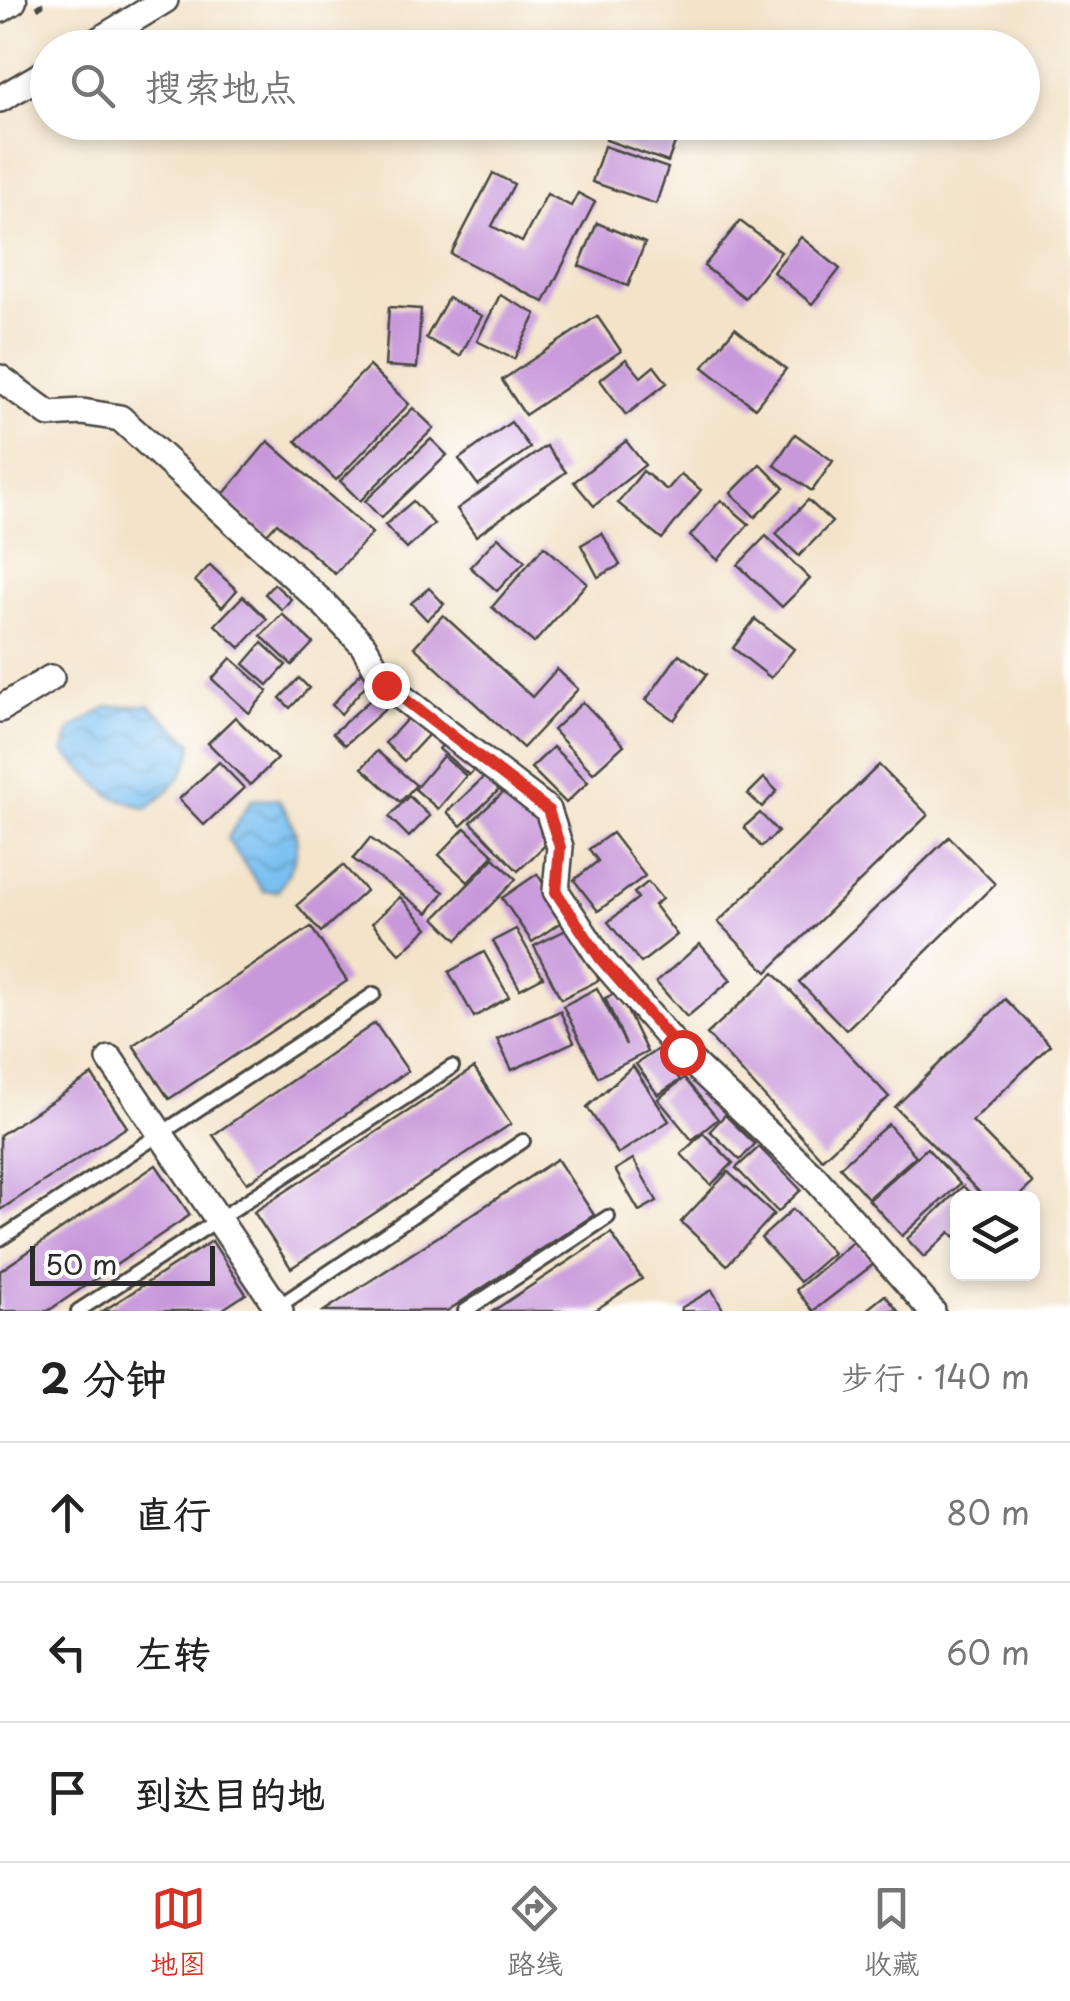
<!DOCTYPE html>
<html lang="zh">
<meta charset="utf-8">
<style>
body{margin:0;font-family:"Playpen Sans","LXGW WenKai TC",sans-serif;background:#f6f6f6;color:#222}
.controls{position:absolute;right:30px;bottom:30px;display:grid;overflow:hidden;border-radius:15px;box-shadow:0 5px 15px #0003}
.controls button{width:90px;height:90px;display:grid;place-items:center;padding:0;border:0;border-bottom:2px solid #e0e0e0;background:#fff;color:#222;font:50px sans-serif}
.scale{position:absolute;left:30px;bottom:25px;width:185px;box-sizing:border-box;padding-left:10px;border:5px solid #2b2b2b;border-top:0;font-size:28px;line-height:35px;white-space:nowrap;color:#2b2b2b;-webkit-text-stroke:8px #fff;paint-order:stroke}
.stop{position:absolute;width:30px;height:30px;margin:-22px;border:8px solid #d93025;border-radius:50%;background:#fff}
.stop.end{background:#d93025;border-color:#fff;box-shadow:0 2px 10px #0008}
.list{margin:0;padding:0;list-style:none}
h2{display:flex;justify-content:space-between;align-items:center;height:130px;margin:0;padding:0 40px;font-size:42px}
h2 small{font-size:32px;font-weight:400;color:#767676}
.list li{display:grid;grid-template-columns:65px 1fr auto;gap:30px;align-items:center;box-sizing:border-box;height:140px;padding:0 40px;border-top:2px solid #e0e0e0}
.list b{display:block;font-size:38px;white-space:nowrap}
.list em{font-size:32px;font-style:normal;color:#767676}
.icon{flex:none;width:55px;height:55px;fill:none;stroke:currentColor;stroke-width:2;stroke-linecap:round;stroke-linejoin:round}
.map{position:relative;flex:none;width:1070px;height:1311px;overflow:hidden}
.search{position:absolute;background:#fff;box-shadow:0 5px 15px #0003;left:30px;right:30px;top:30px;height:110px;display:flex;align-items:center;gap:25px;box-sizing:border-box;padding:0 35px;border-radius:55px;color:#767676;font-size:38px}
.sheet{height:550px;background:#fff}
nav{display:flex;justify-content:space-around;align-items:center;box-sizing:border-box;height:140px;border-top:2px solid #e0e0e0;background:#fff;font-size:28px;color:#767676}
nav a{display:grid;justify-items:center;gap:5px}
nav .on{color:#d93025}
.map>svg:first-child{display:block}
</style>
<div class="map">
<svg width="1070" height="1311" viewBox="0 0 1070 1311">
<defs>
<pattern id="water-waves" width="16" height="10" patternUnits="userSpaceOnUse" patternTransform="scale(2.5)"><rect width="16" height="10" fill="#79c0f1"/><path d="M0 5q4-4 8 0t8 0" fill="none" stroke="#639cc3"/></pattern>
</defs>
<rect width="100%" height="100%" fill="#fff"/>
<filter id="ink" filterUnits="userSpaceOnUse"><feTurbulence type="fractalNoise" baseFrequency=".01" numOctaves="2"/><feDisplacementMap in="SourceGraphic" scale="20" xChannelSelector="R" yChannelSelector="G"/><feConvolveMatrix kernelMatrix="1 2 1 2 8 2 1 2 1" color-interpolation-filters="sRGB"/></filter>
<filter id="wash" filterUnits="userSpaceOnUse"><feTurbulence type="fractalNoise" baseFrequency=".0048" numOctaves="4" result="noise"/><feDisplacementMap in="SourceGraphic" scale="40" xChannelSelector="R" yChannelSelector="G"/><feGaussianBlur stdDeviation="2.25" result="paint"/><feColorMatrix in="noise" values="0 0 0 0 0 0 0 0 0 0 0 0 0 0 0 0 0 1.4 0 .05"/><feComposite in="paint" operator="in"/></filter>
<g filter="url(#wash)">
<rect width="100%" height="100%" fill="#f3e3c9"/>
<g fill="url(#water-waves)" stroke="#52768e" stroke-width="2.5">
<path d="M149,705L192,743C191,773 169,790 147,809L109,795L64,752L71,729L107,707Z"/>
<path d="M278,799C304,836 302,853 278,891H263L227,839L251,800Z"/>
</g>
<g id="blocks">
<g fill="#c899da">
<path d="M612,122H653L679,131L668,162L606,140Z"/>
<path d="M604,146L668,168L656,204L592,182Z"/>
<path d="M493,173L514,184L492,226L522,242L547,194L571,206L578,193L595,202L544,302L451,254Z"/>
<path d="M740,221L781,252L745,298L704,266Z"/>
<path d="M597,223L645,243L628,286L579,266Z"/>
<path d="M801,237L840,269L812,304L773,272Z"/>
<path d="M500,295L536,314L514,359L477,341Z"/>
<path d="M448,298L482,316L460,356L426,338Z"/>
<path d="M389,307L421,309L417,368L385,366Z"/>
<path d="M597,316L621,351L525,415L502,380Z"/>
<path d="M735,328L786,369L755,408L703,367Z"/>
<path d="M626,359L641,377L654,366L667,383L626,415L600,380Z"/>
<path d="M369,366L409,404L336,480L296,441Z"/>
<path d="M413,408L434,428L360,501L340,481Z"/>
<path d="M511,422L530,448L478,485L459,459Z"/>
<path d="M795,434L833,461L812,491L774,465Z"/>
<path d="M431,439L447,455L381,518L365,501Z"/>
<path d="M268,441L372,533L335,574L277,523L266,535L221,497Z"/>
<path d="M626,441L645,465L594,506L574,482Z"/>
<path d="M546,446L566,472L476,536L457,509Z"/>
<path d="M760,464L784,488L755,517L731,493Z"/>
<path d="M643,471L667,490L681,474L701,490L662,539L618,503Z"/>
<path d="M721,500L749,524L718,560L690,536Z"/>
<path d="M808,500L832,522L799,556L776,534Z"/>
<path d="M413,501L434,524L407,549L385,525Z"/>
<path d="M602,533L620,565L598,577L581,545Z"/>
<path d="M766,536L810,579L782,607L738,565Z"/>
<path d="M498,537L525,561L497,591L470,567Z"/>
<path d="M544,546L587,583L534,643L492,607Z"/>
<path d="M210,565L237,590L222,607L195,581Z"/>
<path d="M274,584L291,599L282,610L265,594Z"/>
<path d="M429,588L444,604L427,620L411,603Z"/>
<path d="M243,596L267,619L240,648L215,625Z"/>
<path d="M282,614L313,643L292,665L261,636Z"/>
<path d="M443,615L532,697L557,669L578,689L523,748L414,647Z"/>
<path d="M755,619L794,649L771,678L733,648Z"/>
<path d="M262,643L286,665L268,685L244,664Z"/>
<path d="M679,654L707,674L674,720L646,700Z"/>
<path d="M231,658L268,691L249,713L212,679Z"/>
<path d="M361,672L370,680L341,714L332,705Z"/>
<path d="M299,678L309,688L290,708L280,698Z"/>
<path d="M380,691L391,704L345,745L333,733Z"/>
<path d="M583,702L624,745L593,773L553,730Z"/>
<path d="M410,716L429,734L404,761L385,743Z"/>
<path d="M235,717L277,759L250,785L208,743Z"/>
<path d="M449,738L479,764L469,775L439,749Z"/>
<path d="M553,747L588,782L566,803L531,768Z"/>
<path d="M377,751L416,785L400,802L362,768Z"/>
<path d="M443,756L466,776L438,809L415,789Z"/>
<path d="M219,762L244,788L204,825L179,799Z"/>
<path d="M879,765L928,815L767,972L718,922Z"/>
<path d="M486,775L500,789L461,826L447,812Z"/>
<path d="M764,778L777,791L762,807L748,794Z"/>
<path d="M509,787L556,835L518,871L471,822Z"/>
<path d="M409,796L430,816L409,837L389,817Z"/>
<path d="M760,813L778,832L761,847L744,827Z"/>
<path d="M465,828L494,855L468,882L439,855Z"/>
<path d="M612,833L645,876L598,911L574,880L598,861L589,849Z"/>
<path d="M949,837L995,884L846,1030L799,982Z"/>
<path d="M370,838L444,892L428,913L353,859Z"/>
<path d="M494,858L516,879L457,940L435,918Z"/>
<path d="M343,865L366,891L321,932L297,905Z"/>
<path d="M537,874L567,918L532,942L502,898Z"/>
<path d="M648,882L662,899L654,905L677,935L641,963L608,922L638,898L634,893Z"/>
<path d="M400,897L428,928L400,954L372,923Z"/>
<path d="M311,927L347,981L169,1099L133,1045Z"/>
<path d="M572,927L599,980L561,999L534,946Z"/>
<path d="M516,929L543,977L520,989L493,941Z"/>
<path d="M700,944L731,980L687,1017L656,982Z"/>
<path d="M484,952L509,997L474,1017L449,972Z"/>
<path d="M774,973L889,1097L822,1159L707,1034Z"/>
<path d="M597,988L626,1045L605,998L618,992L647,1052L598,1077L563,1006Z"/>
<path d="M1005,999L1050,1045L972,1121L1033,1183L1017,1198H985L895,1107Z"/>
<path d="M560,1011L574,1042L512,1070L497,1039Z"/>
<path d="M375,1023L408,1071L247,1183L213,1135Z"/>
<path d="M658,1049L680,1080L658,1095L636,1064Z"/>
<path d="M633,1066L669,1121L618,1154L587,1107Z"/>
<path d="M474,1068L511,1124L291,1268L254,1212Z"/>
<path d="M92,1075L127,1127L0,1210V1135Z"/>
<path d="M684,1078L718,1119L692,1140L658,1099Z"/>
<path d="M725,1115L755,1144L740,1160L710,1131Z"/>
<path d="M888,1124L916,1156L868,1198L840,1167Z"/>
<path d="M703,1133L733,1163L711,1185L681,1154Z"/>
<path d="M759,1147L801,1190L778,1212L736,1168Z"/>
<path d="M927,1148L960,1184L902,1236L869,1200Z"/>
<path d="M557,1159L594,1215L447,1311H324Z"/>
<path d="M633,1159L657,1201L639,1211L615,1170Z"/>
<path d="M156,1165L190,1215L48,1311H0V1271Z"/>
<path d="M728,1172L774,1214L727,1265L681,1222Z"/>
<path d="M963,1186L975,1198H958V1240L950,1232L924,1257L907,1239Z"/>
<path d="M793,1209L833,1253L800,1282L761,1238Z"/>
<path d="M611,1233L642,1279L594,1311H493Z"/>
<path d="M855,1240L875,1263L813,1311L796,1290Z"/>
<path d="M212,1241L246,1294L220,1311H103Z"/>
<path d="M712,1290L724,1311H682L681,1308Z"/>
<path d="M885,1295L898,1311H865Z"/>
</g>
</g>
</g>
<g filter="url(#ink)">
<use href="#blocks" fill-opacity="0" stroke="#494743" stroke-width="2.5"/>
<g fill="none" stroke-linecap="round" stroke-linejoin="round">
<g stroke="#494743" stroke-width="18">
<g id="service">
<path d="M0,1239L374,994"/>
<path d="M273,1310L523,1141"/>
<path d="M78,1311L452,1067"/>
<path d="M465,1311L608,1217"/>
</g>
</g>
<g stroke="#494743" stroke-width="30">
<g id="minor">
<path d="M86,48L165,0"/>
<path d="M0,99L48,71"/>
<path d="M0,378L49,414L82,412L120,418L325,605L363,645L386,685L548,810L560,847L556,891L600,958L682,1053L815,1178L932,1311"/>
<path d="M0,709L51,678"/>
<path d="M110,1059L280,1311"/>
</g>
</g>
<g stroke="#494743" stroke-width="35">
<path id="tertiary" d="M0,7L11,0"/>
</g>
<path stroke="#494743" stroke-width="5" stroke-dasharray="8 8" stroke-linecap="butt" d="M37,8L49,0"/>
<use href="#service" stroke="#fff" stroke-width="12"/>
<use href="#minor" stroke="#fff" stroke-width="25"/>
<use href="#tertiary" stroke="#fff" stroke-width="30"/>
</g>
</g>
<g fill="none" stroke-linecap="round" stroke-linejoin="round" filter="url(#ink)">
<path stroke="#d93025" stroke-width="12" d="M386,685L548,810L560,847L556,892L600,958L682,1052"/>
</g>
</svg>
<div class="controls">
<button><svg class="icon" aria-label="layers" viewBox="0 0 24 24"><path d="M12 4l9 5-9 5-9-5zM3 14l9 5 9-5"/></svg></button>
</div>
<div class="scale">50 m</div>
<div class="stop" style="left:682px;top:1052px"></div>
<div class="stop end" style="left:386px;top:685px"></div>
<div class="search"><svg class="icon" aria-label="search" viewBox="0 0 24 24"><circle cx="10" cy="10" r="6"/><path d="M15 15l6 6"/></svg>搜索地点</div>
</div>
<section class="sheet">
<h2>2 分钟<small>步行 · 140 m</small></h2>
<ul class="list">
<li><svg class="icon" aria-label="ahead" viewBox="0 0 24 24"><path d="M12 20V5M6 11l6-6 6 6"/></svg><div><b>直行</b></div><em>80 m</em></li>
<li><svg class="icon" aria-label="left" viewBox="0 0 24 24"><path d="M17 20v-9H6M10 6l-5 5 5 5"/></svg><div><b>左转</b></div><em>60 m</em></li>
<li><svg class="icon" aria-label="arrive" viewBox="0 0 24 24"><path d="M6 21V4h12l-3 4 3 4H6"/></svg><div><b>到达目的地</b></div></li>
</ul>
</section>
<nav>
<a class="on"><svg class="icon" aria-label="map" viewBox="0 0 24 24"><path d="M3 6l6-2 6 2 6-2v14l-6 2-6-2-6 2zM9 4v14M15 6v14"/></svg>地图</a>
<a><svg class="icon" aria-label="directions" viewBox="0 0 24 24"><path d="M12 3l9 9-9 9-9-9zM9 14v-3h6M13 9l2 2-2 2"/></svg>路线</a>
<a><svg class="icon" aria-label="saved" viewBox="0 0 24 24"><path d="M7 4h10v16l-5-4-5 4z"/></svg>收藏</a>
</nav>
